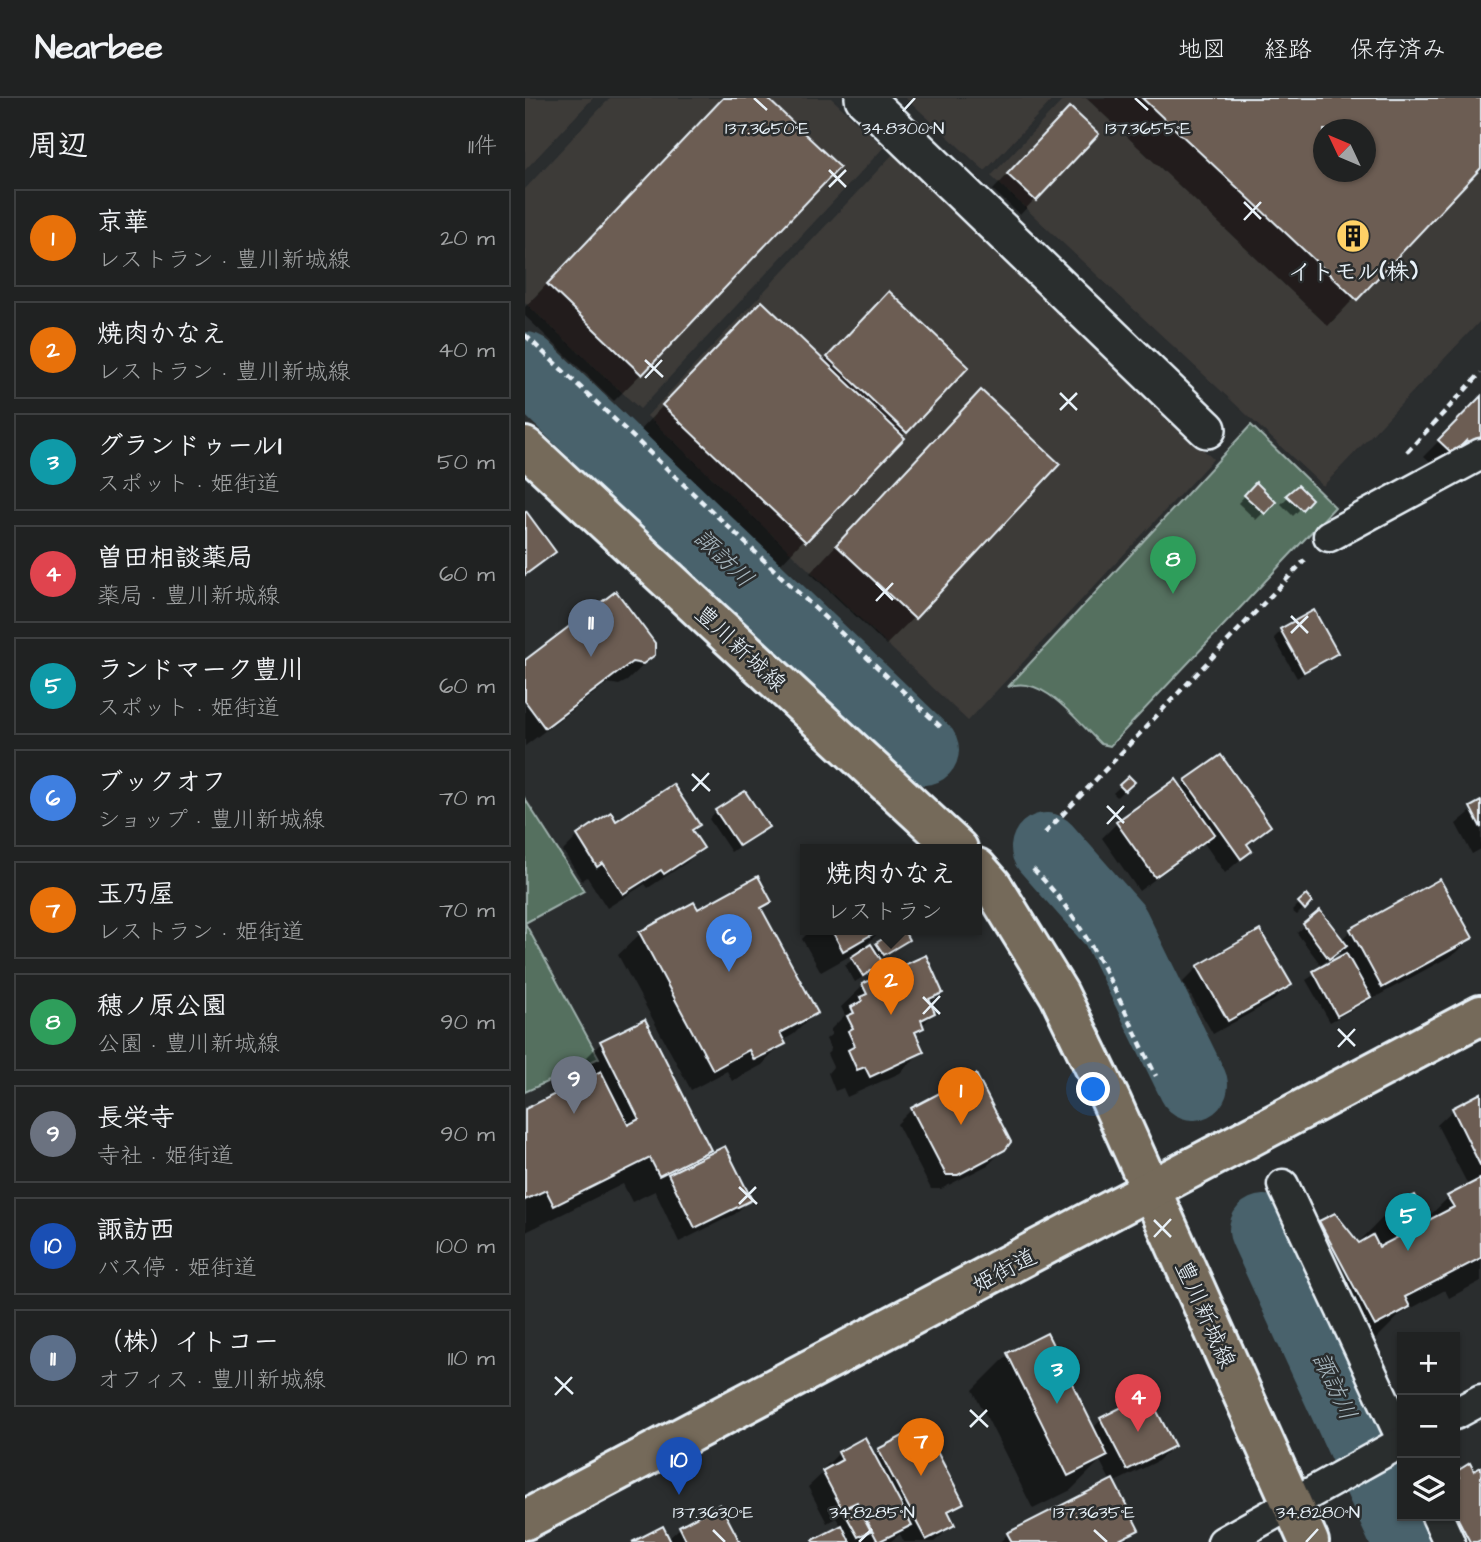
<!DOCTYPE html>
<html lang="ja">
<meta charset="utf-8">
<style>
body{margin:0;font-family:"Architects Daughter","Klee One",sans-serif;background:#282a2a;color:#f1f3f6}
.controls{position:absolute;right:21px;bottom:21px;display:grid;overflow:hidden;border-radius:0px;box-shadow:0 2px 5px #0004}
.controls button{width:63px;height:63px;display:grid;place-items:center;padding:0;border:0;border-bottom:2px solid #3d3f40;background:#202222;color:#f1f3f6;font:35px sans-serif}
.compass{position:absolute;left:788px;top:21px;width:63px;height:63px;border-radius:50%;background:#202222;box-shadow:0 2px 5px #0004;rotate:314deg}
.you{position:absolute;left:569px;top:992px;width:24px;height:24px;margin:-18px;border:5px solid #fff;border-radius:50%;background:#1a73e8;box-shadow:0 0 0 10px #1a73e833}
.badge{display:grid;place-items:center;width:46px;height:46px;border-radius:50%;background:#ea580c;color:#fff;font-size:23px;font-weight:700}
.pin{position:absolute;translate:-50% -58px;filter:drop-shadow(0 2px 4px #0008)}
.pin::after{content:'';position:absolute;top:37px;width:24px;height:21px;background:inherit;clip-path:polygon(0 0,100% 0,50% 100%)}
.popup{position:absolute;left:275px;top:746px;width:182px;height:91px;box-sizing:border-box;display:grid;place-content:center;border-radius:0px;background:#202222;filter:drop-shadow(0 2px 5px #0005);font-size:23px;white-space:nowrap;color:#a2a4a5}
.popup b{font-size:26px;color:#f1f3f6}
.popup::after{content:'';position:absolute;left:50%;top:100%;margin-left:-14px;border:14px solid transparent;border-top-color:#202222}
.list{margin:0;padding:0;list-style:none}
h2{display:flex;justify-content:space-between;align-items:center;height:91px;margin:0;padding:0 28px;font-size:30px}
h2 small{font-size:23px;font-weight:400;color:#a2a4a5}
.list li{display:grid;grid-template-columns:46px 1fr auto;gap:21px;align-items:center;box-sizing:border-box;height:98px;margin:0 14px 14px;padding:0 14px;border:2px solid #3d3f40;border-radius:0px}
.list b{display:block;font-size:26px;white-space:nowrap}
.list p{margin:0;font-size:23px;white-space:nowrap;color:#a2a4a5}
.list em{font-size:23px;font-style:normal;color:#a2a4a5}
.icon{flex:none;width:38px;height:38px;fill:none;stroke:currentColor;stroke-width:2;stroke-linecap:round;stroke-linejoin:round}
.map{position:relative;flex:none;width:956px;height:1444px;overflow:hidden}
header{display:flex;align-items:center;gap:42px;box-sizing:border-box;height:98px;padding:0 35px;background:#202222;border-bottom:2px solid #3d3f40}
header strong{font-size:33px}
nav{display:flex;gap:38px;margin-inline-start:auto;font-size:24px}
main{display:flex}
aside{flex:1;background:#202222}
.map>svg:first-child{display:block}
</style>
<header>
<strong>Nearbee</strong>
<nav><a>地図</a><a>経路</a><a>保存済み</a></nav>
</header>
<main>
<aside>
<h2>周辺<small>11件</small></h2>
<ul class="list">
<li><span class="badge" style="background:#e8710a">1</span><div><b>京華</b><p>レストラン · 豊川新城線</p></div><em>20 m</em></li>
<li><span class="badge" style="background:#e8710a">2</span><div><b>焼肉かなえ</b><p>レストラン · 豊川新城線</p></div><em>40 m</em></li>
<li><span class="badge" style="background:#0f9aa8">3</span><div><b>グランドゥールI</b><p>スポット · 姫街道</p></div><em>50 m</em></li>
<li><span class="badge" style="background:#e0444e">4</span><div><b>曽田相談薬局</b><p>薬局 · 豊川新城線</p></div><em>60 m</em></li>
<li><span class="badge" style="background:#0f9aa8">5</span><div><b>ランドマーク豊川</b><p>スポット · 姫街道</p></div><em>60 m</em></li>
<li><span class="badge" style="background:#3f7fe0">6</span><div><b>ブックオフ</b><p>ショップ · 豊川新城線</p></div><em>70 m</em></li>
<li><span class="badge" style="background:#e8710a">7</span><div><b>玉乃屋</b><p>レストラン · 姫街道</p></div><em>70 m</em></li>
<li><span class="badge" style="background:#2e9e5b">8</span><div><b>穂ノ原公園</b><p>公園 · 豊川新城線</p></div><em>90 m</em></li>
<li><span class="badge" style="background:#6b7280">9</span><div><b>長栄寺</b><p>寺社 · 姫街道</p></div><em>90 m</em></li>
<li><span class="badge" style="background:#1a4fb4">10</span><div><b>諏訪西</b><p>バス停 · 姫街道</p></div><em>100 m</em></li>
<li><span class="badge" style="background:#5c6f8a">11</span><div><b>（株）イトコー</b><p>オフィス · 豊川新城線</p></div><em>110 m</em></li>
</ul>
</aside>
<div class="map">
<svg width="956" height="1444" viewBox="0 0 956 1444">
<rect width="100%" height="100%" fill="#2a2d2e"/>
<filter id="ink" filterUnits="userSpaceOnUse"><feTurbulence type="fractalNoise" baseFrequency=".0143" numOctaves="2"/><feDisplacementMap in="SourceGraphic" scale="14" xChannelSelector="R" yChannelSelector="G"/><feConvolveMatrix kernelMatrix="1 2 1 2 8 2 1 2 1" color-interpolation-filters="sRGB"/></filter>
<g filter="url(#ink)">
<g fill="#3e3b39" fill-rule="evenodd">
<path d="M0,0H68L0,72Z"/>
<path d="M85,0H306L359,49L115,311L0,205V91Z"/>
<path d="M381,0H529L460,73Z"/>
<path d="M540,0H956V222L798,388L466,78ZM799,32H841V74H799Z"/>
<path d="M370,54L688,361L443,623L122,318Z"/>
</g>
<g fill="#54705f" stroke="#9eb0ac" stroke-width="2">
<path d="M726,327L810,409L585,648L576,646C552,624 518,575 483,589Z"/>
<path d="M0,701L59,793L0,825L74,960L0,994Z"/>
</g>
<g fill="#0007" fill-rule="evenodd">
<path d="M199,0H239L116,276L89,303L0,218V209Z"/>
<path d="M561,0H956V67L803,228ZM799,32H841V74H799Z"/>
<path d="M530,26L571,36L495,117L468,92Z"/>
<path d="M342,217L442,269L252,470L111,336L209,233L298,264Z"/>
<path d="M956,300V347L912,370L899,358Z"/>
<path d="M429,322L389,519L361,547L285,475Z"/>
<path d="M731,386L749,404L731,422L713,405Z"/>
<path d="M773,389L785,401L768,418L756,406Z"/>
<path d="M0,416L28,454L0,479Z"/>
<path d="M756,533L811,554L772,580L749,540Z"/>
<path d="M125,561L102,583L94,587L83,585L0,648V565Z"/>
<path d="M696,659L744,728L722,748L725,753L700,775L679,745L614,793L577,740L592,725L655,689Z"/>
<path d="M604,680L607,684L592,699L588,695Z"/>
<path d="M956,705V751L947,756L931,726Z"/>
<path d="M191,713L242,729L206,754L184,721Z"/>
<path d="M91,725L173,726L166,733L177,750L161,765L123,790L120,786L82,810L62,779L57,783L38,753L53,738Z"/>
<path d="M780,800L785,804L772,817L767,813Z"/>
<path d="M245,804L236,813L291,914L269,936L257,943L258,945L237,967L207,983L202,973L166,992L93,857L115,836L172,814Z"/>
<path d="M795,815L816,842L826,832L946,840L931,855L805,924L781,882L817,859L814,853L796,867L772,835Z"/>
<path d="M287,831H357L337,851L296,874L277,841Z"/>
<path d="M382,842L354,861L356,865L349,872L330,884L320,867L352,846Z"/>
<path d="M673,869L764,887L749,902L688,936L658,884Z"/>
<path d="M338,888L416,894L404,906L408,915L390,937L397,953L375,975L322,999L318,990L310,993L303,975L308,969L302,956L306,952L301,941L307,936L305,932L320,917L316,909Z"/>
<path d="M76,945L184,1052L174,1062L225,1101L210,1116L154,1144L130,1093L107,1104L98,1086L1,1134L0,1013L56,985L49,972Z"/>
<path d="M955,998L956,1183L924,1200L920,1192L876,1216L848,1244L815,1262L760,1159L795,1125L832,1146L866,1111L901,1121L924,1099L944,1089L912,1027L928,1012Z"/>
<path d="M387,1011L479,1051L463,1067L416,1091H406L372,1026Z"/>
<path d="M483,1257L567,1331L576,1322L648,1348L633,1363L588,1385L612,1432L599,1444H475L483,1436L586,1384L575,1363L546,1392L508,1411L448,1292Z"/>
<path d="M390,1334L436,1404L423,1417L428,1427L409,1444H379L375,1436L365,1444H289L317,1429L311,1420L302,1425L283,1389L300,1373L299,1370L314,1355L348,1358Z"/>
<path d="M956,1371V1444H903L890,1418H930V1377Z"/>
<path d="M195,1408L213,1444H110L143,1441L155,1430Z"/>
</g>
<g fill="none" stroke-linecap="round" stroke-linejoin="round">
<g stroke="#48626c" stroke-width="70">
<path d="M0,269L399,652"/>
<path d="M521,750L590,828L668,987"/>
<path d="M739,1132L882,1444"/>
</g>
</g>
<g fill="#6c5d53" stroke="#e8f1f8" stroke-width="2" fill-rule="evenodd">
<path d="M198,0H242L315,69L117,277L22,186Z"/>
<path d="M617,0H956V70L832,202ZM799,32H841V74H799Z"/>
<path d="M545,9L574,36L511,103L482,76Z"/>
<path d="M364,193L444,269L382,335L302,259Z"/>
<path d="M237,203L380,340L281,444L137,307Z"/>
<path d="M456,292L535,366L390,521L311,447Z"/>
<path d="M956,298V342L947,347L942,342L928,356L913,342Z"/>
<path d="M731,384L751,404L740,416L719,397Z"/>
<path d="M773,387L787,401L777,412L761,397Z"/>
<path d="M1,413L31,454L0,477V414Z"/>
<path d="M91,493L130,545V557L118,566L107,564L20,630L0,603V562Z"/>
<path d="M789,512L813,555L779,574L755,531Z"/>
<path d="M696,657L746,728L722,746L727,753L716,761L660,682Z"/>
<path d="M604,678L610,684L600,693L594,687Z"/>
<path d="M651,681L690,736L630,779L591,724Z"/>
<path d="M148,686L175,727L167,732L179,750L139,776L136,772L98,796L78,765L72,769L52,737L86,714L91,723Z"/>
<path d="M220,693L244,729L214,748L190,712Z"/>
<path d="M956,703V730L945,709Z"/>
<path d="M233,778L247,804L236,810L293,915L255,935L261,946L229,962L224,952L188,972L114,834L169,804L173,811Z"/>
<path d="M915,781L948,840L857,890L825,831Z"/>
<path d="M781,797L787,804L780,812L773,804Z"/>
<path d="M795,812L822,847L804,861L778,826Z"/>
<path d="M306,831H356L318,853Z"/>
<path d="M374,831H378L384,842L359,857L351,845Z"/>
<path d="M735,832L767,887L703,923L672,868Z"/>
<path d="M346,846L358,865L338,878L326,859Z"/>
<path d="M821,855L846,899L812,918L788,873Z"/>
<path d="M401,857L418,895L404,901L410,915L396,922L399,930L390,934L399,954L345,979L340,969L332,972L323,952L330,948L323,933L328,930L322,918L329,915L326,909L337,903L335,899L342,896L337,886Z"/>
<path d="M120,921L186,1052L134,1078L125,1060L29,1108L21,1092L0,1102V1011L76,973L103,1027L114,1021L75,943Z"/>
<path d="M451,976L486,1044L480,1052L433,1077H421L386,1010Z"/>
<path d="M956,995V1069L927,1010Z"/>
<path d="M200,1048L227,1102L170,1130L143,1076Z"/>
<path d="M955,1081L956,1160L880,1199L885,1209L850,1228L794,1123L810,1115L834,1145L848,1137L854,1149L879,1136L865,1110L890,1097L904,1122L929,1109L922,1098Z"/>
<path d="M522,1235L583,1358L543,1378L482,1255Z"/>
<path d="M623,1296L650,1348L602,1372L575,1320Z"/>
<path d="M391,1331L402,1352L409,1348L439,1405L423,1413L430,1427L401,1442L353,1351Z"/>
<path d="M340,1339L387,1427L353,1444L332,1404L317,1411L297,1373L317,1362L313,1354Z"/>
<path d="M945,1365L949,1373L956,1369V1442L952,1444H945L930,1415V1382L935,1379L932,1373Z"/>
<path d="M588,1381L614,1432L590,1444H487L482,1435Z"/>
<path d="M331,1405L346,1433L333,1439L318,1412Z"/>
<path d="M195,1406L215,1444H162L154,1428Z"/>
<path d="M317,1427L325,1444H289L288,1442Z"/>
<path d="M138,1428L146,1444H107Z"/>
</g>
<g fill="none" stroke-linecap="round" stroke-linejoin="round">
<g stroke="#e8f1f8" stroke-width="35">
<g id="minor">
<path d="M804,438L956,356"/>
<path d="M758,1087L877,1341"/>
<path d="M930,1316L956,1302"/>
<path d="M912,1418L924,1444"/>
<path d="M698,1444L877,1344"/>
</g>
</g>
<g stroke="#e8f1f8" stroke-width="42">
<path id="tertiary" d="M339,0L682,331"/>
</g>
<g stroke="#e8f1f8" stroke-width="44">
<g id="primary">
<path d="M0,349L433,751"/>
<path d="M452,770L467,787L534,896L586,1003L784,1444"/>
<path d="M0,1422L956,917"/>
</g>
</g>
<g stroke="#e8f1f8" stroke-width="4.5" stroke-dasharray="7 5" stroke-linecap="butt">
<path d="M0,237L419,632"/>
<path d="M882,354L956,275"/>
<path d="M520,735L780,462"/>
<path d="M508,771C564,825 597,909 631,978"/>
</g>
<use href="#minor" stroke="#2a2d2e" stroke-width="30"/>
<use href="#tertiary" stroke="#2a2d2e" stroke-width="37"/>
<use href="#primary" stroke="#746a5a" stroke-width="38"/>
</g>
</g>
<path fill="none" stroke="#e8f1f8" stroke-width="2.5" d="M229,0L242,12M610,0L623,12M378,13L390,0M304,72L321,89M304,89L321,72M719,104L736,121M719,122L736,104M120,262L138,279M120,280L137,262M535,295L552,312M535,312L552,295M351,485L368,502M351,503L368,485M766,518L783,535M766,535L783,518M167,676L185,693M167,693L184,675M582,708L599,725M582,726L599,708M398,899L415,916M398,916L415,898M813,931L830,948M813,949L830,931M214,1089L232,1106M214,1106L231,1089M629,1122L646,1139M629,1139L646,1121M30,1279L48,1296M30,1297L47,1279M445,1312L463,1329M445,1329L462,1312M188,1432L200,1444M569,1432L582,1444M334,1444L347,1431M781,1444L793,1431"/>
<defs>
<g id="building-disc" transform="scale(1.75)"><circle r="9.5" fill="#ffd166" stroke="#2a2d2e"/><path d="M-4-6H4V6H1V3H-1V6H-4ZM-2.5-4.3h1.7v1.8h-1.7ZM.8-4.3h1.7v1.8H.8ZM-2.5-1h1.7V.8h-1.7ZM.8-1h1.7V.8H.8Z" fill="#111"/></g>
</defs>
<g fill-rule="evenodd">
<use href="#building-disc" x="828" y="138"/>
</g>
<g text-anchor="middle" stroke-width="5" stroke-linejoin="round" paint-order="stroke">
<g font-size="23" font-weight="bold" fill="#e8f1f8" stroke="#2a2d2e">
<text x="828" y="181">イトモル(株)</text>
</g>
<g font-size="23" fill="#e8f1f8" stroke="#2a2d2e">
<text transform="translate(216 550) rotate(43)" y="8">豊川新城線</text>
<text transform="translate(479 1172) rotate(-28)" y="8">姫街道</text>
<text transform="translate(681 1216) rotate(66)" y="8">豊川新城線</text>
</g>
<g font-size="24" font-style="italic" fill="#a8b8c0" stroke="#2a2d2e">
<text transform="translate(199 460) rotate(44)" y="8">諏訪川</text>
<text transform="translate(810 1288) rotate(65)" y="8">諏訪川</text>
</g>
</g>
<g font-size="18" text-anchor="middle" fill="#e8f1f8" stroke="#2a2d2e" stroke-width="5" stroke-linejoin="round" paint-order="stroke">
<text x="242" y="36">137.3650°E</text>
<text x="623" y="36">137.3655°E</text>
<text x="378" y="36">34.8300°N</text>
<text x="347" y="1420">34.8285°N</text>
<text x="793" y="1420">34.8280°N</text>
<text x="188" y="1420">137.3630°E</text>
<text x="569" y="1420">137.3635°E</text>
</g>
</svg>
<div class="controls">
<button>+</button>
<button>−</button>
<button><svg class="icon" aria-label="layers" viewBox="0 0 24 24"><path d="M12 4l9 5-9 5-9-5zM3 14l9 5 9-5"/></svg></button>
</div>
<svg class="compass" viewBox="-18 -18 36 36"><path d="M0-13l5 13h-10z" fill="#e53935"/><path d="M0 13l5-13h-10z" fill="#a2a4a5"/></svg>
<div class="you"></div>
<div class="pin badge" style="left:436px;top:1027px;background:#e8710a">1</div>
<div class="pin badge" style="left:366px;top:917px;background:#e8710a">2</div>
<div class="popup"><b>焼肉かなえ</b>レストラン</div>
<div class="pin badge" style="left:532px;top:1306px;background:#0f9aa8">3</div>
<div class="pin badge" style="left:613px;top:1334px;background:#e0444e">4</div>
<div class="pin badge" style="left:883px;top:1153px;background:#0f9aa8">5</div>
<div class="pin badge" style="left:204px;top:874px;background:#3f7fe0">6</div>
<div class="pin badge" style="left:396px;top:1378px;background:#e8710a">7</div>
<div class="pin badge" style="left:648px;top:496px;background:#2e9e5b">8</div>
<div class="pin badge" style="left:49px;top:1016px;background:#6b7280">9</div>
<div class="pin badge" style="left:154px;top:1397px;background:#1a4fb4">10</div>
<div class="pin badge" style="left:66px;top:559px;background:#5c6f8a">11</div>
</div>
</main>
